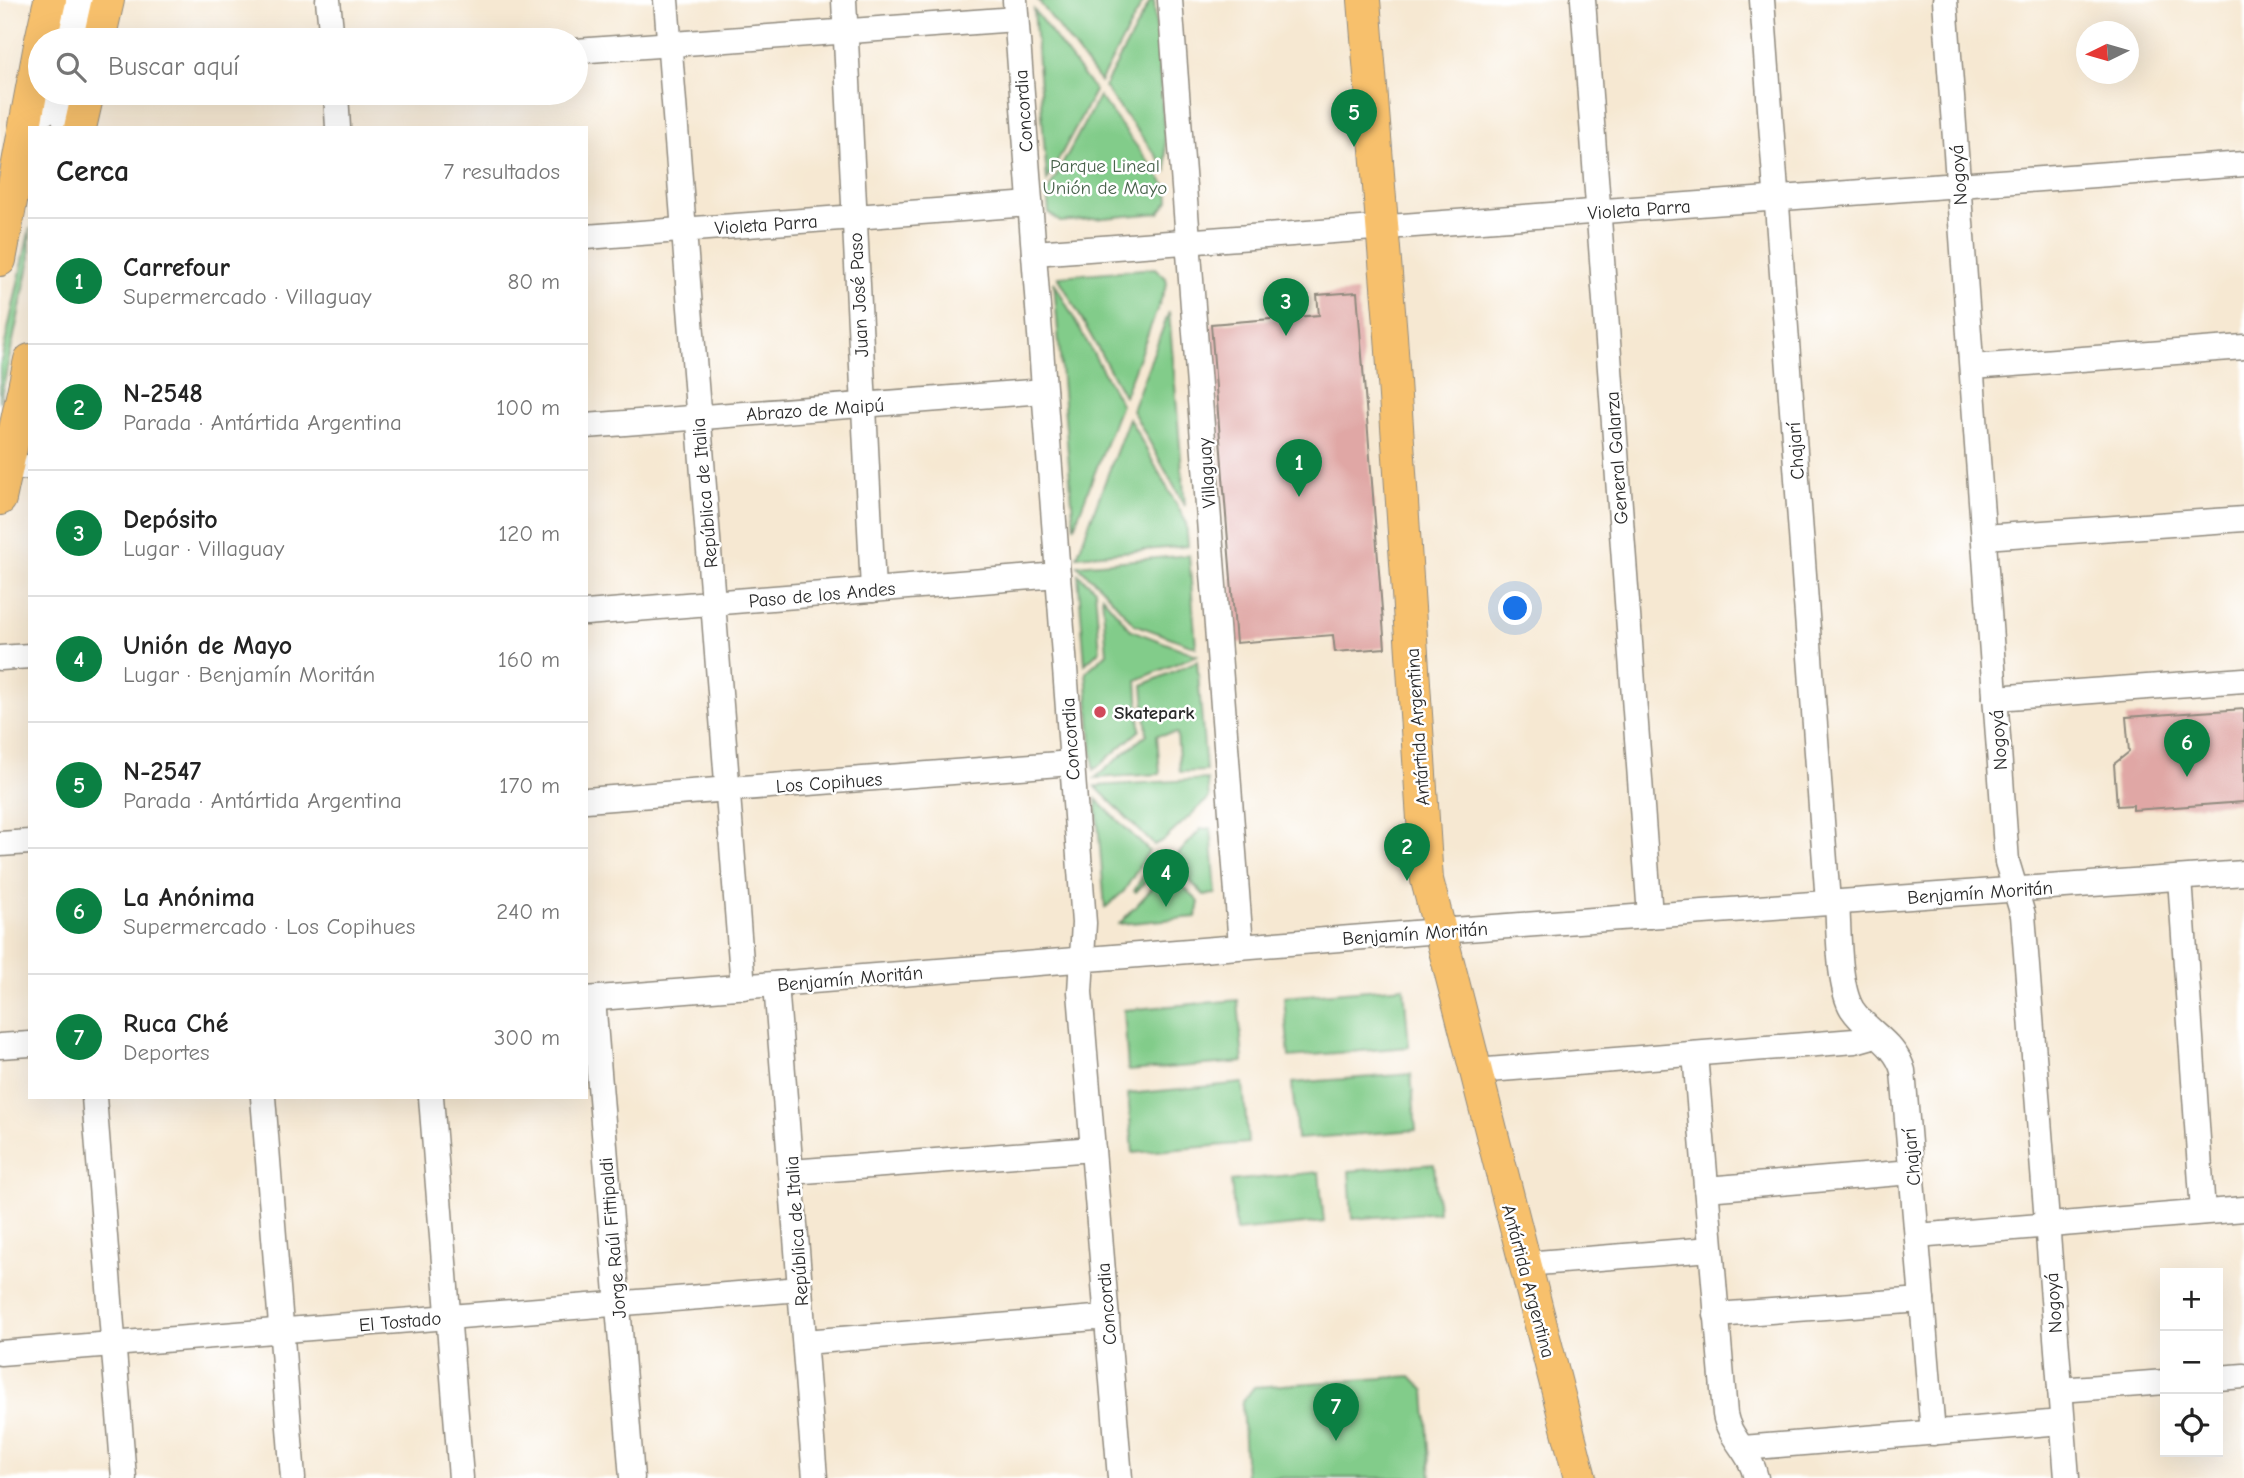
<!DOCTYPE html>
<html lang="es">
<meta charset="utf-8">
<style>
body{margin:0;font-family:"Comic Neue",sans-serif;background:#f6f6f6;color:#222}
.controls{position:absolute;right:21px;bottom:21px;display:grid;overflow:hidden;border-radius:0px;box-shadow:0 7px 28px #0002}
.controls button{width:63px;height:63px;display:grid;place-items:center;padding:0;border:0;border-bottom:2px solid #e0e0e0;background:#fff;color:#222;font:35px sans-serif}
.compass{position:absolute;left:2076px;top:21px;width:63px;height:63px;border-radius:50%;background:#fff;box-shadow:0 7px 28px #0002;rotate:265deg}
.you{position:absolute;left:1516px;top:609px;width:24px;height:24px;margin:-18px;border:5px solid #fff;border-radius:50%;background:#1a73e8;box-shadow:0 0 0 10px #1a73e833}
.badge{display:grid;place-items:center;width:46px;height:46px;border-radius:50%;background:#0b8043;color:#fff;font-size:23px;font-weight:700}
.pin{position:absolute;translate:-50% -58px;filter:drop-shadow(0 2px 4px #0008)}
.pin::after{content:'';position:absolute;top:37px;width:24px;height:21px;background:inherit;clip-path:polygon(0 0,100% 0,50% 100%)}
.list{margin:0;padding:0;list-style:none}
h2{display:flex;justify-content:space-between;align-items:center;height:91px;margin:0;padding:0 28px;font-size:30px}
h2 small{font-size:23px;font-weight:400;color:#767676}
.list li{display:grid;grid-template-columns:46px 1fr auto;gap:21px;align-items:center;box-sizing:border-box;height:126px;padding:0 28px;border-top:2px solid #e0e0e0}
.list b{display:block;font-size:26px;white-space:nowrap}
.list p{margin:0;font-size:23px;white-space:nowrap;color:#767676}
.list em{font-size:23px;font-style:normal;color:#767676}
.icon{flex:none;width:38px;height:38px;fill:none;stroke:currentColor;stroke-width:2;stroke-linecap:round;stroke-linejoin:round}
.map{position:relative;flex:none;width:2244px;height:1478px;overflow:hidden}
.search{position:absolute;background:#fff;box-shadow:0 7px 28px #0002;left:28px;top:28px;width:560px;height:77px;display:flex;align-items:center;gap:18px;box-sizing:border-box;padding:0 24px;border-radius:38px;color:#767676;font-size:26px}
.panel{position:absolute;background:#fff;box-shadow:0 7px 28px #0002;left:28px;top:126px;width:560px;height:973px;border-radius:0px}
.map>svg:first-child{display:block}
</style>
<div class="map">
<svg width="2244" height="1478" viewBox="0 0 2244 1478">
<rect width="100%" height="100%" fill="#fff"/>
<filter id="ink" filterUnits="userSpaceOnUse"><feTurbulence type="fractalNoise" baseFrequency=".0143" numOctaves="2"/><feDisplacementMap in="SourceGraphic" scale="14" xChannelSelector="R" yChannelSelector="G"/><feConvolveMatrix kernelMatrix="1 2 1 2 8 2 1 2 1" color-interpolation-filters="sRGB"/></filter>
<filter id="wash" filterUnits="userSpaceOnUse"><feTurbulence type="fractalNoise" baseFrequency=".00686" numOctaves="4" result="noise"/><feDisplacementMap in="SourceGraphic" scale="28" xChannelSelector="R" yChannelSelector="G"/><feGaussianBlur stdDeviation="1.57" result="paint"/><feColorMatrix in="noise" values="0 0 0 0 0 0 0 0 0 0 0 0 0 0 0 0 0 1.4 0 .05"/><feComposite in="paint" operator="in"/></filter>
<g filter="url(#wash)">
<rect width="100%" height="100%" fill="#f6e8d2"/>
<g fill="#82cc8a" stroke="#567c5a" stroke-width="2">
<path d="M1038,0H1144L1100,82Z"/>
<path d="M1151,0H1154L1167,170L1104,87Z"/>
<path d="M1034,10L1095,91L1047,181Z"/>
<path d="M1099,96L1168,188L1169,201L1159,213L1060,222L1049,213L1047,193Z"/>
<path d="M30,228V261L0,402V366Z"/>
<path d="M1155,268L1166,278L1167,284L1124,396L1058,276Z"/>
<path d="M1054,282L1121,404L1074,527Z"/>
<path d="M1169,312L1185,506L1132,410Z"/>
<path d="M1129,418L1186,522L1188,546L1077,556Z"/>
<path d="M1189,555L1196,647L1134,624L1101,587L1077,565Z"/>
<path d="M1078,574L1095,589L1100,650L1085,664Z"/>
<path d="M1102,596L1131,630L1197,655L1137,680L1140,730L1094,770L1086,672L1107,653Z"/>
<path d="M1197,661L1206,771L1180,772L1177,733L1157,735L1160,774L1095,778L1147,734L1143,685Z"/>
<path d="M1207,779L1209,798L1164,840L1154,845L1095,786Z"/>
<path d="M1096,799L1149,851L1124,891L1105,908Z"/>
<path d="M1211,828L1216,894L1204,895L1171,862L1201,829Z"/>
<path d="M1154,857L1162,864L1136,892L1134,891Z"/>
<path d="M1166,869L1199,902L1196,917L1119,924L1148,893Z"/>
<path d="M1404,987L1409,1047L1289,1057L1284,997Z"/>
<path d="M1238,1000L1243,1062L1128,1071L1124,1010Z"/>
<path d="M1411,1074L1416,1130L1297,1139L1292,1083Z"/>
<path d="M1243,1083L1248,1143L1133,1153L1128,1094Z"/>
<path d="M1434,1164L1438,1212L1352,1219L1349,1171Z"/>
<path d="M1319,1172L1324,1222L1236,1231L1231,1181Z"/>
<path d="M1411,1376L1425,1391L1431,1478H1246L1242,1403L1254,1387Z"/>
</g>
<g id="blocks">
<g fill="#e0a7a5">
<path d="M1357,292L1385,648L1335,652L1333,635L1236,643L1211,324L1319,315L1317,295Z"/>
<path d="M2244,709V802L2133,810V805L2117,806L2114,764L2129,752L2126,717Z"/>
</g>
</g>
</g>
<g filter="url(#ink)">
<use href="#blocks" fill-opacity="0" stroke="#908a7e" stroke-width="2"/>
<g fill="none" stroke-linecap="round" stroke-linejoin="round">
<g stroke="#908a7e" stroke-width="27">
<g id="minor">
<path d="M328,0L332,40"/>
<path d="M666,0L743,987"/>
<path d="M844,0L873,590"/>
<path d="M1015,0L1084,923L1080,992L1120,1478"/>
<path d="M1170,0L1241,946"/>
<path d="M1583,0L1650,916"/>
<path d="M1762,0L1828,903"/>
<path d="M1945,0L2007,862L2023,915L2067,1478"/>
<path d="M61,40L70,0"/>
<path d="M82,40L91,0"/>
<path d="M576,51L1016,19"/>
<path d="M40,89L35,111L44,113L49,93"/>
<path d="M70,93L64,118L73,120L79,97"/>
<path d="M336,93L338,128"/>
<path d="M586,237L1030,204"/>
<path d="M1034,253L2244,164"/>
<path d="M1972,367L2244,347"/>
<path d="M586,426L1044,391"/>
<path d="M7,468L30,467"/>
<path d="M1984,537L2244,519"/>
<path d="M586,613L1058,575"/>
<path d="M0,658L30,656"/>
<path d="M1995,698L2244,680"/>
<path d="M586,800L1072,763"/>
<path d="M0,844L30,842"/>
<path d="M2180,878L2203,1212"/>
<path d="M1837,902C1839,931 1838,986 1852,1009C1867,1032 1896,1043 1903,1071L1933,1433"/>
<path d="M776,984L815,1478"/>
<path d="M586,999L1439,931L2244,873"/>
<path d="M593,999L632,1478"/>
<path d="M0,1046L30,1044"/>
<path d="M1695,1054L1725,1414C1729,1439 1750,1450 1756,1478"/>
<path d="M1475,1071L1855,1041L1876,1035"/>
<path d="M94,1097L124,1478"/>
<path d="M263,1097L293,1478"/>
<path d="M431,1097L461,1478"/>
<path d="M791,1172L1093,1149"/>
<path d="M1706,1189L1912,1172"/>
<path d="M1917,1236L2244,1209"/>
<path d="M1525,1264L1711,1249"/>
<path d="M1716,1315L1922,1300"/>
<path d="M805,1342L1107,1317"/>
<path d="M0,1353L800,1289"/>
<path d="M2218,1378L2244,1376"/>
<path d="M2060,1390L2165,1382"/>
<path d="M1743,1448L2062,1422"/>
</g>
</g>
<g stroke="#908a7e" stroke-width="34">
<g id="major">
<path d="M1364,0L1391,336L1427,880L1580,1478"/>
<path d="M41,40L50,0"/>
<path d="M99,40L108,0"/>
<path d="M80,128L88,93"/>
<path d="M0,260L40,45"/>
<path d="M0,499L30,360"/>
</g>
</g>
<use href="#minor" stroke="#fff" stroke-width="24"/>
<use href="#major" stroke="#f7c06c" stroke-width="32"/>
</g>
</g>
<circle fill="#d1495b" stroke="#fff" stroke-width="2.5" cx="1100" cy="712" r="7"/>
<g text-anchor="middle" stroke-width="5" stroke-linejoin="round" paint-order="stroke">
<g font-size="19" fill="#2b2b2b" stroke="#fff">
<text transform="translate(1023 111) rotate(-94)" y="7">Concordia</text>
<text transform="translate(1958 175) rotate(-94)" y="7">Nogoyá</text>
<text transform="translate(1639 209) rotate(-4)" y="7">Violeta Parra</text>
<text transform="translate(766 224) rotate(-4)" y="7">Violeta Parra</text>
<text transform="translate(858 295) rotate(-93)" y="7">Juan José Paso</text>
<text transform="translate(815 409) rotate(-4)" y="7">Abrazo de Maipú</text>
<text transform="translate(1795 451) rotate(-94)" y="7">Chajarí</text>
<text transform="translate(1616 458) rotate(-94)" y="7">General Galarza</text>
<text transform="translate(1206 473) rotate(-94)" y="7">Villaguay</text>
<text transform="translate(704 493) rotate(-95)" y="7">República de Italia</text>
<text transform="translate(822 594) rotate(-5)" y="7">Paso de los Andes</text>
<text transform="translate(1417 727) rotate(-94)" y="7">Antártida Argentina</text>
<text transform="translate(1070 739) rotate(-94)" y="7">Concordia</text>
<text transform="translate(1998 740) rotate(-94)" y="7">Nogoyá</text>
<text transform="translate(829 782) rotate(-4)" y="7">Los Copihues</text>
<text transform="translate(1980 892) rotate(-4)" y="7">Benjamín Moritán</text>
<text transform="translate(1415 933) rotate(-4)" y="7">Benjamín Moritán</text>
<text transform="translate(850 978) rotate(-5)" y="7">Benjamín Moritán</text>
<text transform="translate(1911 1157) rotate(-95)" y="7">Chajarí</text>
<text transform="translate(796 1231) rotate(-94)" y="7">República de Italia</text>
<text transform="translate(612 1238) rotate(-95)" y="7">Jorge Raúl Fittipaldi</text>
<text transform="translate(1529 1281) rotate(75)" y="7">Antártida Argentina</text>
<text transform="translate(2053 1303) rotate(-94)" y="7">Nogoyá</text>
<text transform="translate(1106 1304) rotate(-95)" y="7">Concordia</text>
<text transform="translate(400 1321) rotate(-5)" y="7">El Tostado</text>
</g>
<g font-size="19" fill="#49634c" stroke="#fff">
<text x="1105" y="172">Parque Lineal<tspan x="1105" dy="22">Unión de Mayo</tspan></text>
</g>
<g font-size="19" font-weight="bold" fill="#2b2b2b" stroke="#fff" text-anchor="start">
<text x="1114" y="719">Skatepark</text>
</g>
</g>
</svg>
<div class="controls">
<button>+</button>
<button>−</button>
<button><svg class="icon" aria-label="locate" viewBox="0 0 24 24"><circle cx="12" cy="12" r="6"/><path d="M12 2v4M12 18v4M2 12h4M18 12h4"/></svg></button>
</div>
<svg class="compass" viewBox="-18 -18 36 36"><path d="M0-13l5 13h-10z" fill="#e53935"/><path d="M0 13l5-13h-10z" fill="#767676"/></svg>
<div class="you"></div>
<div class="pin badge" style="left:1299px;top:497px">1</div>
<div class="pin badge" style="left:1407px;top:881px">2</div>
<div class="pin badge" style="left:1286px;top:336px">3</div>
<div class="pin badge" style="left:1166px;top:907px">4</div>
<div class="pin badge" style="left:1354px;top:147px">5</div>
<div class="pin badge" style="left:2187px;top:777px">6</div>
<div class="pin badge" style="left:1336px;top:1441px">7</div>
<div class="search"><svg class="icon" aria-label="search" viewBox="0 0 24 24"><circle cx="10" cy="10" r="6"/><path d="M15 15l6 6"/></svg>Buscar aquí</div>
<section class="panel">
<h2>Cerca<small>7 resultados</small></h2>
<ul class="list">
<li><span class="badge">1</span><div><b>Carrefour</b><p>Supermercado · Villaguay</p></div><em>80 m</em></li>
<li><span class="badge">2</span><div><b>N-2548</b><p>Parada · Antártida Argentina</p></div><em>100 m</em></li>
<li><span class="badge">3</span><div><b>Depósito</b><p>Lugar · Villaguay</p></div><em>120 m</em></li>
<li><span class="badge">4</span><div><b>Unión de Mayo</b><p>Lugar · Benjamín Moritán</p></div><em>160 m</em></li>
<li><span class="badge">5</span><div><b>N-2547</b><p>Parada · Antártida Argentina</p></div><em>170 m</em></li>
<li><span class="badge">6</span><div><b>La Anónima</b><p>Supermercado · Los Copihues</p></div><em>240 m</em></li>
<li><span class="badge">7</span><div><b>Ruca Ché</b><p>Deportes</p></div><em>300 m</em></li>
</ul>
</section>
</div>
